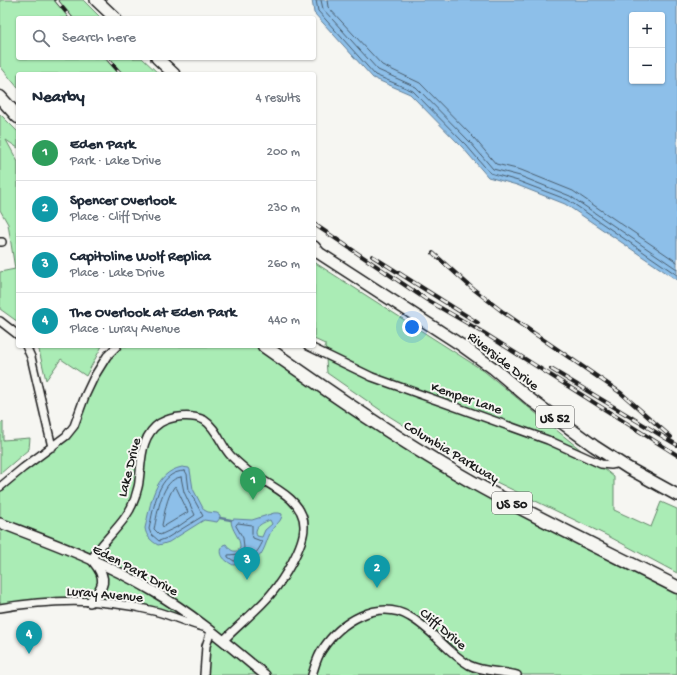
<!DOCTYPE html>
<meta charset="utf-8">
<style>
body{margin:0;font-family:"Gochi Hand",sans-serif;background:#f6f6f7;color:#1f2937}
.controls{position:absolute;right:12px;top:12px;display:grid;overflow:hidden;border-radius:4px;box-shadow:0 1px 3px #0004}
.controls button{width:36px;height:36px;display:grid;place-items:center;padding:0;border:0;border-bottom:1px solid #e0e1e3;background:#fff;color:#1f2937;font:20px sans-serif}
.you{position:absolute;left:412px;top:327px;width:14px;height:14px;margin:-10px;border:3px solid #fff;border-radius:50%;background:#1a73e8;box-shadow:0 0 0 6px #1a73e833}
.badge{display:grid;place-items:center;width:26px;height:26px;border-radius:50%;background:#2563eb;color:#fff;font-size:13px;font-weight:700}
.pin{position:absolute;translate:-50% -33px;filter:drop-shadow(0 1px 2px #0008)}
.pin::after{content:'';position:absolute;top:21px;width:14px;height:12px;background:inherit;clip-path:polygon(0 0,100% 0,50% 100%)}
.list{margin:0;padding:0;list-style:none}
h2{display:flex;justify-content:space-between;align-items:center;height:52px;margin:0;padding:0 16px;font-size:17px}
h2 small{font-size:13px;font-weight:400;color:#747a83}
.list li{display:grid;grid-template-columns:26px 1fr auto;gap:12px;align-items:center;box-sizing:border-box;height:56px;padding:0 16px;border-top:1px solid #e0e1e3}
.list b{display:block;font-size:15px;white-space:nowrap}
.list p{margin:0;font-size:13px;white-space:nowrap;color:#747a83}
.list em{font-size:13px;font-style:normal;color:#747a83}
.icon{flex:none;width:22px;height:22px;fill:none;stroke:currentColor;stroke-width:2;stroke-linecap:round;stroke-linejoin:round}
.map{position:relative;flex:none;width:677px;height:675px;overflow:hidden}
.search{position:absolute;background:#fff;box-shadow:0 1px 3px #0004;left:16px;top:16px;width:300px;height:44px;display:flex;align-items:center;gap:10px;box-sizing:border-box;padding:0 14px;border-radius:4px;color:#747a83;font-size:15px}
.panel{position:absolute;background:#fff;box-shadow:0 1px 3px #0004;left:16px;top:72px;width:300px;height:276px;border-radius:4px}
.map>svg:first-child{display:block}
</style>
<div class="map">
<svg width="677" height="675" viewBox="0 0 677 675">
<rect width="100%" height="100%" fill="#f6f6f2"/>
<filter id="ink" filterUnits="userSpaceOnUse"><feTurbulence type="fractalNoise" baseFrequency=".025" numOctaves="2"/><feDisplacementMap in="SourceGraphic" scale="8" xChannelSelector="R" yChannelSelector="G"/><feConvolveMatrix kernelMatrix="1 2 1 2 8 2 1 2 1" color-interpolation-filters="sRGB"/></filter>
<g filter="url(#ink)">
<g fill="#aaecb5" stroke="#638468">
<path d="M0,0H83L101,18H18V58H142L159,74H18V88L0,66Z"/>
<path d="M0,114L18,132V148L6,140L18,162V322L0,309V272L15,269L8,224L0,210Z"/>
<path d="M314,262L484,371L614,477V510L651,527L661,502L677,509V573L610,537L486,477L389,416L327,373L325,344L314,339Z"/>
<path d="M38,346H102L86,376L61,359L46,380Z"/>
<path d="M117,346H264L372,421L677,587V675H204L211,630L179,618L104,603L0,608V487L66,436L83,402Z"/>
<path d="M3,422V440L30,438L29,449L0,474V424Z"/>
</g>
<g fill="#8dbfe9" stroke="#607e97" fill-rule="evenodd">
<path d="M312,0H677V280L565,204L517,185L488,177L463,148L410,94L373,78L314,13ZM632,15H662V81H632Z"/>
<path d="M182,467L189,468L190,470L193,489L204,510L208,512L217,513L220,515V518L217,522L204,520L169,542L163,544L158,545C151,541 146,536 145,528C151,504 153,473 182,467Z"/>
<path d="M274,513H279L282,514C282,522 275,524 272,530C266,539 265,554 255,560C249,564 239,564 233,565C224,560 218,555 223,545L226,544C230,549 231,552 238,551L240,548C241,537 231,531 231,520L234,519L252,520ZM270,520L272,524L265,530L262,537L257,536C253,527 262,523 270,520Z"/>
</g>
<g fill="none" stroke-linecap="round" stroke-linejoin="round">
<g stroke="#495d6e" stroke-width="1">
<path d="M316,0L318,11L375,75L413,91L466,145L490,173L518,181L568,200L677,275"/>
<path d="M321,0L323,9L378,70L416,87L470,142L493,169L520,176L570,196L677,269"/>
<path d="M327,0L328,7L382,65L420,83L474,138L496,164L521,170L573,191L677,262"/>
<path d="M185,471L187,474L189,490L203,516L167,538L159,541L151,534L149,529C154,508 157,471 185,471Z"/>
<path d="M181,477L184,492L195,515L179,526L160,535L154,529C158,513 161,479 181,477Z"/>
<path d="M176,487L188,512L163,527L162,525C165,512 166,499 174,487Z"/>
<path d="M238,523L252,525V534L253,538L261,541L262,543C255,558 248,559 234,561L228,557V555L239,554L244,548L243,538L236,526Z"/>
</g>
<path stroke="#607e97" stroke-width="2.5" d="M220,518L231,520"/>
<g stroke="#1c1c1c" stroke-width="10">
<g id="minor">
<path d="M0,242H2"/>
<path d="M0,321L18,335"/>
<path d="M26,346L31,357L52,447"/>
<path d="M308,346L372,377L548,440L601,464L611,465L620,463"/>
<path d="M0,487L23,468L66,436L74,426L85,396L94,377L107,356L117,346"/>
<path d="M91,560C104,538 127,523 135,498C136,493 139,486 139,481C142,460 140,436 160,423C172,416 191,414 204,420C217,428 221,446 231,456C237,462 243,467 249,472C269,485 305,499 304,527C304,546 283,580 271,594C257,611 238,625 223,641"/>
<path d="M0,608C51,599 104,598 154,611C171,615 187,623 203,627"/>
<path d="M204,675L206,646L211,631"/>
<path d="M312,675C315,666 317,657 322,650C340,622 378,598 410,617C432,629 447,652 469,665C482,672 503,671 517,675"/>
</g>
</g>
<g stroke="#1c1c1c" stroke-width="12">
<g id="tertiary">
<path d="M0,523C52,543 105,562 153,591C193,614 230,646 265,675"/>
<path d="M90,602C104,587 108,579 94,562"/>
</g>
</g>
<g stroke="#1c1c1c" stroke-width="14">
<g id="primary">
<path d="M96,0L115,18"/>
<path d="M157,58L174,74"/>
<path d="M314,247L319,253L461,345L493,368L531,400L594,446L628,468L677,495"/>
</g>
</g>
<g stroke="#1c1c1c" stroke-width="15">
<g id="trunk">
<path d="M0,97L18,117"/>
<path d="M264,346C335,396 407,446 483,488C547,523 612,554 677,587"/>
</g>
</g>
<use href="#minor" stroke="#f6f6f2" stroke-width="7"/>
<use href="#tertiary" stroke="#f6f6f2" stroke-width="9"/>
<use href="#primary" stroke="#f6f6f2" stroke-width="11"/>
<use href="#trunk" stroke="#f6f6f2" stroke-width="12"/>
<g stroke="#1c1c1c" stroke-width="4">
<g id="rail">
<path d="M56,0L71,18"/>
<path d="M107,58L121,74"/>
<path d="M314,224L427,300L484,333L677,455"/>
<path d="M433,253L472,288L503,312L621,393L671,437"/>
<path d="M372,256L478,323"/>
<path d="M551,369L677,445"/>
</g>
</g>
<use href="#rail" stroke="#f6f6f2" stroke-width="2.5" stroke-dasharray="8" stroke-linecap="butt"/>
</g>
</g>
<g text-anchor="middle" stroke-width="4" stroke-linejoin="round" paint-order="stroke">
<g fill="#f6f6f2" stroke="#5d5d5c" stroke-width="1">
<rect x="536" y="406" width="38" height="22" rx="3"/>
<rect x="492" y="492" width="40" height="22" rx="3"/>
</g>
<g font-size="13" font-weight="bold" fill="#1c1c1c">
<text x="555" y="422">US 52</text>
<text x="512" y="508">US 50</text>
</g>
<g font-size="14" fill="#1c1c1c" stroke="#f6f6f2">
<text transform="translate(504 360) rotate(38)" y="5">Riverside Drive</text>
<text transform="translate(467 397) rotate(19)" y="5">Kemper Lane</text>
<text transform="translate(452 451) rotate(31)" y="5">Columbia Parkway</text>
<text transform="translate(128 467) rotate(-76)" y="5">Lake Drive</text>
<text transform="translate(136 569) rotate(28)" y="5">Eden Park Drive</text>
<text transform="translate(105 593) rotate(5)" y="5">Luray Avenue</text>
<text transform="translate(444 628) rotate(40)" y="5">Cliff Drive</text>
</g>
</g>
</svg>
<div class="controls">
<button>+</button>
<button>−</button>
</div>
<div class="you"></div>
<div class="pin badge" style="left:253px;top:500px;background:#2e9e5b">1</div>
<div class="pin badge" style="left:377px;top:588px;background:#0f9aa8">2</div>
<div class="pin badge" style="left:247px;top:580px;background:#0f9aa8">3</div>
<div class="pin badge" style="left:29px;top:654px;background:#0f9aa8">4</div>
<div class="search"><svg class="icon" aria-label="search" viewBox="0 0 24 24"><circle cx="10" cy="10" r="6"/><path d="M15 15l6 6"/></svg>Search here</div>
<section class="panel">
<h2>Nearby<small>4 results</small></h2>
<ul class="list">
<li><span class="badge" style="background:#2e9e5b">1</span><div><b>Eden Park</b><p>Park · Lake Drive</p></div><em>200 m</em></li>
<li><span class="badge" style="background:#0f9aa8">2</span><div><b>Spencer Overlook</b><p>Place · Cliff Drive</p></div><em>230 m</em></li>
<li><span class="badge" style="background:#0f9aa8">3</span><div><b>Capitoline Wolf Replica</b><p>Place · Lake Drive</p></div><em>260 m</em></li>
<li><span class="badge" style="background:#0f9aa8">4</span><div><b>The Overlook at Eden Park</b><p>Place · Luray Avenue</p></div><em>440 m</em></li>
</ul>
</section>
</div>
